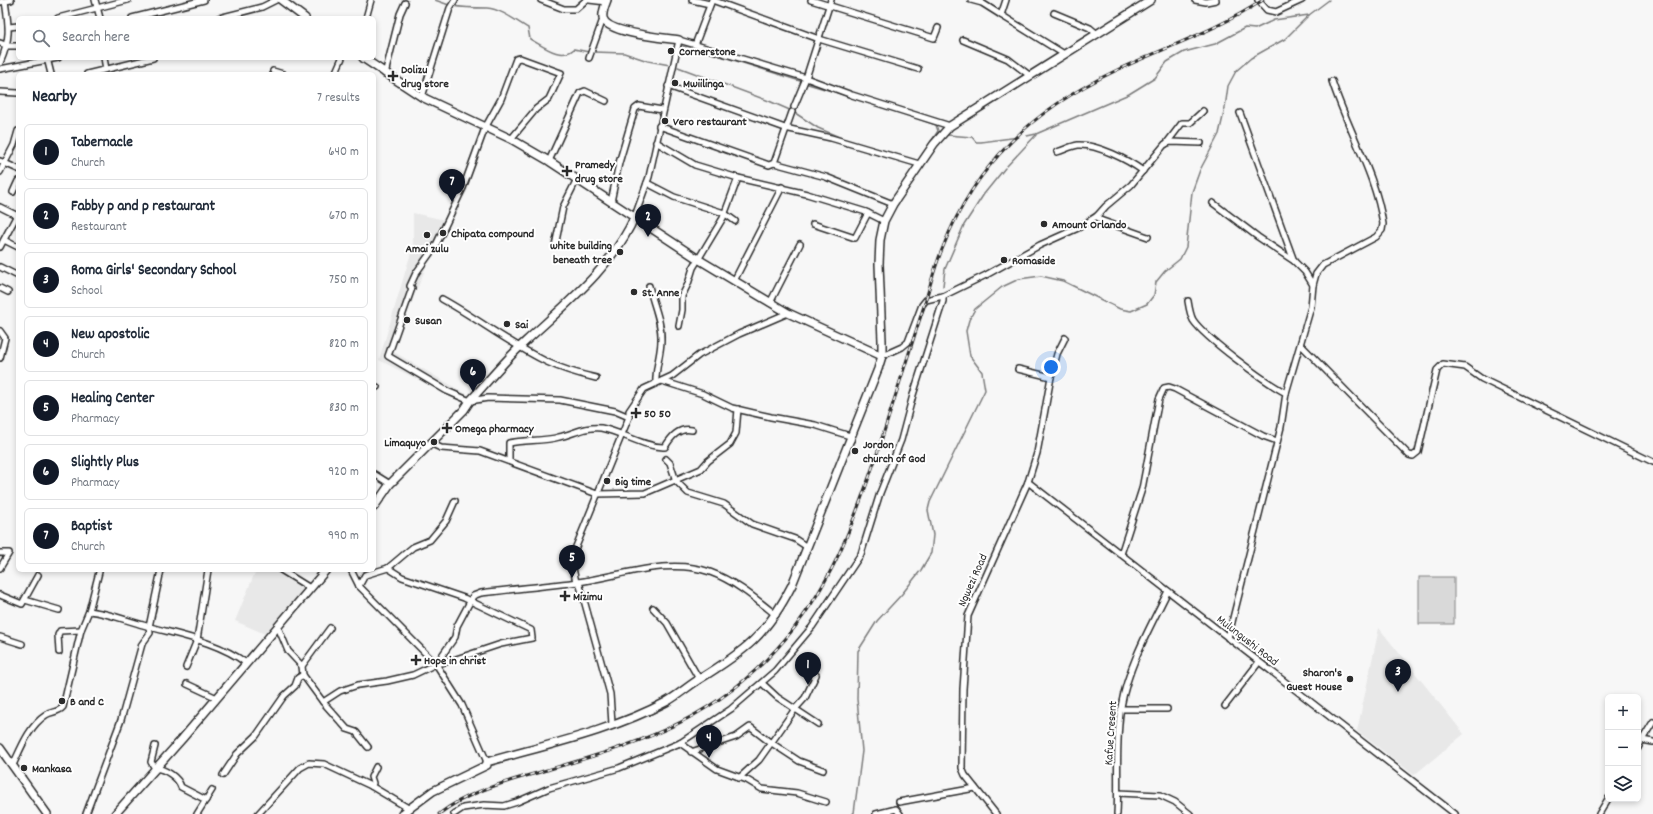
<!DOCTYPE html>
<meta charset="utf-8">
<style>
body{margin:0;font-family:Dekko,sans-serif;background:#f6f6f7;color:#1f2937}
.controls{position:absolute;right:12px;bottom:12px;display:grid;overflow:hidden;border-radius:6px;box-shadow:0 2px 6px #0003}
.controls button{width:36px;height:36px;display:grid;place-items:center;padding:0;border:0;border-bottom:1px solid #e0e1e3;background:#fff;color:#1f2937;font:20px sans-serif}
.you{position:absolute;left:1051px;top:367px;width:14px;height:14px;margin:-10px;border:3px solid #fff;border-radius:50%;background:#1a73e8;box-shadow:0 0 0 6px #1a73e833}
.badge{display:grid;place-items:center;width:26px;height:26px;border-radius:50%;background:#111827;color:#fff;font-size:13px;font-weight:700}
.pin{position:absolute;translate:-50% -33px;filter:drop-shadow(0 1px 2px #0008)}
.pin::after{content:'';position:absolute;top:21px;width:14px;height:12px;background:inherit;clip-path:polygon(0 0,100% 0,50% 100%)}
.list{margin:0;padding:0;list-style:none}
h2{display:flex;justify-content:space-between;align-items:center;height:52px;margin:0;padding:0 16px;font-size:17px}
h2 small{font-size:13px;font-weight:400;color:#747a83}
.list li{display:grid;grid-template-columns:26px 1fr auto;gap:12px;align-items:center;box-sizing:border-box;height:56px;margin:0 8px 8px;padding:0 8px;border:1px solid #e0e1e3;border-radius:6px}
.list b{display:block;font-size:15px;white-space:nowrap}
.list p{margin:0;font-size:13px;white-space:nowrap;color:#747a83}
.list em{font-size:13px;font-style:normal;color:#747a83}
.icon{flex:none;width:22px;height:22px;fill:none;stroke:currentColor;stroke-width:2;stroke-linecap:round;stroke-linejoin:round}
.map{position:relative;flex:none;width:1653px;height:814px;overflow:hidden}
.search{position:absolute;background:#fff;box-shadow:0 2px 6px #0003;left:16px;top:16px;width:360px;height:44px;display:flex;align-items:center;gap:10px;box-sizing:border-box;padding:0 14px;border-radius:6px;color:#747a83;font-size:15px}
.panel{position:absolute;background:#fff;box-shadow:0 2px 6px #0003;left:16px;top:72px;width:360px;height:500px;border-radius:6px}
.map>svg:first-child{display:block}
</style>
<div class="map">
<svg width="1653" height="814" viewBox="0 0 1653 814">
<rect width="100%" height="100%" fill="#f7f7f7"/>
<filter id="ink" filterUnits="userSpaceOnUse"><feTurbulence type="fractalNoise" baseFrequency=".025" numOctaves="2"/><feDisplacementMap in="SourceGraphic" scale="8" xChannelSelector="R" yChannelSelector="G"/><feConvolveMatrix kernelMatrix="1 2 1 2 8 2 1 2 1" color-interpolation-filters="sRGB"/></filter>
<g filter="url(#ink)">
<g fill="#e8e8e8">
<path d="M413,213L445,220L392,351L468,395L473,400L458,423L457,414L464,403L379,360L413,246Z"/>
<path d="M256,570H279L309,591L272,637L235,621Z"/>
<path d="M1379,628L1464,734L1414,775L1357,731Z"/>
</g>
<rect fill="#d9d9d9" stroke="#828282" x="1419" y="577" width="35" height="47"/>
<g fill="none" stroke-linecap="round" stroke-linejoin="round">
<g stroke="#7b7b7b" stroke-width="1.5">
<path d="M435,0L449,5"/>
<path d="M452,6C465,8 475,8 487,8C501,9 516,21 528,28L530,39C543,46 561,61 574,49L589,52"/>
<path d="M681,46L692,47L803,82"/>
<path d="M594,52L624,53L648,61L670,65"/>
<path d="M678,67L769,101L792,111L818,128L844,139L863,145"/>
<path d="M808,84L848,96"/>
<path d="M905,114L936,125L938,131L920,158"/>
<path d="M947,135L972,137L976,142H981L1019,137"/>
<path d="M1027,136L1036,134L1129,94L1155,78L1167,62L1184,52L1215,44L1245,28L1255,29L1274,20L1309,15"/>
<path d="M1007,166L1036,135"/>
<path d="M943,286L945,269L964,225L984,194L1005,168"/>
<path d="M852,814L854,813L862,751L857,699L858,651L877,621L902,594L921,570L931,553L933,535L928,510L930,502L985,390L982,372L970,356L966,331L969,320L975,309L1002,287L1019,279L1041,276L1063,281L1120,309L1131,311L1147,304L1154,295L1156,282L1165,271L1180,259L1186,247L1192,192L1200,170L1219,134L1225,108L1228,86L1236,71L1251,58L1285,39L1309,15L1329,0"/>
</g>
<g stroke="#2b2b2b" stroke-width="8">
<g id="street">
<path d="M95,0L100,18"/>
<path d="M541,0L564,9H576L586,0"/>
<path d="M589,0L606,2"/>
<path d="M692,0L710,4"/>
<path d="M712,0L819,39L918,69"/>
<path d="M811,0L934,38L938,28"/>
<path d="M831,0L806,78L852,95L950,126"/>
<path d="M971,0L982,3L1001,15"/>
<path d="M1006,0L1001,15L1064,54"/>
<path d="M1195,0L1206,2L1216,0"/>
<path d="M1258,0L1267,10L1276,12L1302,0"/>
<path d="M0,2L11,0"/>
<path d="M1054,13L1090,28L1097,34"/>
<path d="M58,18L128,0"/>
<path d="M132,18L204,0"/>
<path d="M219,18L262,7L276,0"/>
<path d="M366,18L371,0"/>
<path d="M9,27L18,26"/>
<path d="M963,40L1008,59L1029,75"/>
<path d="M0,43L8,46H18"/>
<path d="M695,45L712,0"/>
<path d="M47,58L51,74"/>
<path d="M104,58L106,69"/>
<path d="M589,58L603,19"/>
<path d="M0,63C11,38 9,27 5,1"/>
<path d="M0,69L58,58"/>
<path d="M273,71L283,74"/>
<path d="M87,74L153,58"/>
<path d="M335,74L342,58"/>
<path d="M385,74L400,14L405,3"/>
<path d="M668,86L785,128L831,138L919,164"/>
<path d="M0,92L18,93"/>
<path d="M422,97L450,8L455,0"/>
<path d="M1240,113L1294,261"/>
<path d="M659,126L769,165L774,163L826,177L893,204"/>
<path d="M511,139L536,109L549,99L561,73L520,58L516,59L501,99L485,128L463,188L436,245L416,273L410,286L412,288L388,356L447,391L470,401L488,398L560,400L615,411L629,417"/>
<path d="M656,142L695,165L738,178L807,194L866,212L884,221"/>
<path d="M1166,144L1182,123H1190L1203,111"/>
<path d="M1057,152C1064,150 1071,146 1078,145C1097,144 1128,160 1143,171"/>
<path d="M0,161L18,169"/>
<path d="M549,161L580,93L585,91L606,101"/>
<path d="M774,163L792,112"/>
<path d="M0,172L14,145L18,131"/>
<path d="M647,183L674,197L724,213L735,221"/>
<path d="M13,192L18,181"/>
<path d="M611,202L619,163L635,109L639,106L662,110"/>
<path d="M1213,203L1258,237L1294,261L1305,272L1313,285L1311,307L1286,393L1281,427L1228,638"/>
<path d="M0,207L18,216"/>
<path d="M635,216L649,177L679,40L806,78L794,107"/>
<path d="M1097,216L1100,220L1148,237"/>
<path d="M813,224L855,238L868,213"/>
<path d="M4,240L18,247"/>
<path d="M555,246L563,207L577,179"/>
<path d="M0,247L17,215"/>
<path d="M0,267L18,276"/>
<path d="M734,281L782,187"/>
<path d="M1313,285L1316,274L1323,265L1376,237L1382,230L1383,224C1376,175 1347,128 1332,81"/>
<path d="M649,286C653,304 662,322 661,340C661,355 655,368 656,383"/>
<path d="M0,288L8,292"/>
<path d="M442,299C478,319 510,344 547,362C562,369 579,374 596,378"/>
<path d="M1188,301C1189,307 1190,314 1193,320C1205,338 1265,382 1286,393"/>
<path d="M770,303L800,244"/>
<path d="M679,326L682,310V296L688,284L693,268L723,218L738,178"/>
<path d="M0,331L5,338L0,358"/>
<path d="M1301,345L1409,455L1413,456L1418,452L1437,370L1443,364L1465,367L1482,379L1653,462"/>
<path d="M882,356L902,347L908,342L922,305L926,300L943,296L986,275L1040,245L1078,228L1097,216L1106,206L1131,185L1165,144L1171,142L1201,143"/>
<path d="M1018,369L1051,377"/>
<path d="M662,381L703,394L732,408L771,417L815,425L850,436L851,440"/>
<path d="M374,386L377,387"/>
<path d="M432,444L441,448L480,451L597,494L645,493L701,469L708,461L730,444L736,433L738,409"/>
<path d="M666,459L670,463L676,481L688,493L724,504L752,524L795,539L807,547"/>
<path d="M509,460V443C526,439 543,442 559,437C573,434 586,426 601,428C622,432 641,446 663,447H665C671,437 679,427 692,430"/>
<path d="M374,474L390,484"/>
<path d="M1028,482L1455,814"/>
<path d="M0,553H9L0,568"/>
<path d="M1121,554L1142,489L1159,399L1164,388L1169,387L1175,389L1263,436L1277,441"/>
<path d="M281,570L310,588"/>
<path d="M351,570L359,586L436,664L462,705L487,762"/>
<path d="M576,582L571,559L629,417V411L644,389L672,376L699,355L739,334L788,313"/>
<path d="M579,582L610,694L612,724"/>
<path d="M359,586L365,575L388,568L413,547L430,540L446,521L455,501"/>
<path d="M0,595L22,604L38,575"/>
<path d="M25,600L59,610"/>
<path d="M653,608L667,623L699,679"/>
<path d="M89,611L99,572"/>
<path d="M278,627L288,651L302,666"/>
<path d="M0,637L22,644"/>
<path d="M59,652L58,635L60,631L81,630"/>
<path d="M436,664L455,637L457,626L473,596L481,593C514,589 546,586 578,582C621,576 668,557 710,572C735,581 756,599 776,615"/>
<path d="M186,667L197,640L208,570"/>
<path d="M303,675L302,666L330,628"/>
<path d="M187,684L217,698"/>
<path d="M763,684L777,697L818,724"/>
<path d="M323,702L347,729L356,732L368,747"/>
<path d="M1225,706L1259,662"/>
<path d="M1121,709H1167"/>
<path d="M1642,740L1653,722"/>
<path d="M680,743L717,769L747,780L762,789L797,793L826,802"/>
<path d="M155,746L151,762L155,768C165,769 178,777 181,787L206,800"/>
<path d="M1638,748L1642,740L1653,742"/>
<path d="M691,752L736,737L750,727L767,740L799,761L823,770"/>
<path d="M13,765C21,748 29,726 46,715C51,711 58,713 63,707L81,630L89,611C108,613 125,620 143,625C177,635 217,641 246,663"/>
<path d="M223,775L237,754L256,736L284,696L295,686L298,678L303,675L323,702L340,691L358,685L387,681L413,675L436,664L453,660L501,644L532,638L531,630L464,598L402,577L388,568"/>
<path d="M739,778L759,760L795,709L805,698L816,675"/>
<path d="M371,786L373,783L371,777L376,767"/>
<path d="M1118,793L1160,795L1175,802L1190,814"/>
<path d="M899,802L975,788"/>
<path d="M86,814L121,720L142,644L150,633L149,627L161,570"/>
<path d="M197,814L212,790"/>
<path d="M258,814L300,768L309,763L324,764L371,786L408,808"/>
<path d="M454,814L463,808L484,805L504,806L517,802L549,788L619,768L680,743L731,709L775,671L812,627L861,554L880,493L901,440L913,395L943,301V296"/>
<path d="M876,814L896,809L900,814"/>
<path d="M996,814L965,775L962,768L963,689L968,616L1028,482L1037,453L1051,377L1057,354L1065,338"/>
<path d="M1117,814C1119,779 1115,742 1121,707C1128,666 1150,627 1168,591"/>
<path d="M1599,814L1608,799"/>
</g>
</g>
<g stroke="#2b2b2b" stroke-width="10">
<g id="secondary">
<path d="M281,0L305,18"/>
<path d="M607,0C605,5 602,13 603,18C606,33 665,38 679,40"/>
<path d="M363,58L422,97L511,139L549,161L698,259L788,313L882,356"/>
<path d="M374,507L390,484L464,410L470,401C488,381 506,359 526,341C566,304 613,267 635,216"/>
<path d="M0,748L47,814"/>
<path d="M115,814L182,739L326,570"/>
<path d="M402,814L433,791L487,765V762C546,745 612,731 666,702C677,696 687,687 698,680C745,651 767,635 792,585L878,369L882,356V341L879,264L880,240L884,221L893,204L934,144L950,126L1151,0"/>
</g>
</g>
<use href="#street" stroke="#fff" stroke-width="5"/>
<use href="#secondary" stroke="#fff" stroke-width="7"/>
<g stroke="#2b2b2b" stroke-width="3">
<path id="rail" d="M439,814C470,790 510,781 547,770C632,745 702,725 766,660C825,601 849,536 875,460C891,411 906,361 922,312C929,290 934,268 943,247C958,209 981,172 1010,143C1040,112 1079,88 1117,70C1166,47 1218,30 1263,0"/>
</g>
<use href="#rail" stroke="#fff" stroke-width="1.5" stroke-dasharray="4.5" stroke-linecap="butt"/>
</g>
</g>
<g fill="#2b2b2b" stroke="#fff" stroke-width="1.5">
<circle cx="671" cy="51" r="4"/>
<path d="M391 70h4v4h4v4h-4v4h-4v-4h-4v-4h4z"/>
<circle cx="675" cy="83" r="4"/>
<circle cx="665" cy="121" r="4"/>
<path d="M565 165h4v4h4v4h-4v4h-4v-4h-4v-4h4z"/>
<circle cx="1044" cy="224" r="4"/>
<circle cx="443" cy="233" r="4"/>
<circle cx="427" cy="235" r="4"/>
<circle cx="620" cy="252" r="4"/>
<circle cx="1004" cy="260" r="4"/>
<circle cx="634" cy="292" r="4"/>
<circle cx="407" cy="320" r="4"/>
<circle cx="507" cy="324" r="4"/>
<path d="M634 407h4v4h4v4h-4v4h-4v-4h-4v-4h4z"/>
<path d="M445 422h4v4h4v4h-4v4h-4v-4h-4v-4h4z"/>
<circle cx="434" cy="442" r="4"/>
<circle cx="855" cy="451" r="4"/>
<circle cx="607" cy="481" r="4"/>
<path d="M563 590h4v4h4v4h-4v4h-4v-4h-4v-4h4z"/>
<path d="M414 654h4v4h4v4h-4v4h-4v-4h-4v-4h4z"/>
<circle cx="1350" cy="679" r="4"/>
<circle cx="62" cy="701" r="4"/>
<circle cx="24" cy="768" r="4"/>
</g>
<g text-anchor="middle" stroke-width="4" stroke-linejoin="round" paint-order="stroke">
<g font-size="12" font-weight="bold" fill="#2b2b2b" stroke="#fff" text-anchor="start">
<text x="679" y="55">Cornerstone</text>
<text x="401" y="73">Dolizu<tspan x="401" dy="14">drug store</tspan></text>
<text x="683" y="87">Mwiilinga</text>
<text x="673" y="125">Vero restaurant</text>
<text x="575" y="168">Pramedy<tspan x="575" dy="14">drug store</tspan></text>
<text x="1052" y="228">Amount Orlando</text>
<text x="451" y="237">Chipata compound</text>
<text x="612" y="249" text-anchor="end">white building<tspan x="612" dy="14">beneath tree</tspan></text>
<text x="427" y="252" text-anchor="middle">Amai zulu</text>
<text x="1012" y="264">Romaside</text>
<text x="642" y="296">St. Anne</text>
<text x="415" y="324">Susan</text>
<text x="515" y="328">Sai</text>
<text x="644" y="417">50 50</text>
<text x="455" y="432">Omega pharmacy</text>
<text x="426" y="446" text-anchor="end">Limaquyo</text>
<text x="863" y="448">Jordon<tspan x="863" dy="14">church of God</tspan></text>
<text x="615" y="485">Big time</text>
<text x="573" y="600">Mizimu</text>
<text x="424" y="664">Hope in christ</text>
<text x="1342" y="676" text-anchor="end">Sharon's<tspan x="1342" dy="14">Guest House</tspan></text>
<text x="70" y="705">B and C</text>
<text x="32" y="772">Mankasa</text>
</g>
<g font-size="12" fill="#2b2b2b" stroke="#fff">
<text transform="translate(972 580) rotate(-66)" y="4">Ngwezi Road</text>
<text transform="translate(1248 640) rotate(38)" y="4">Mulungushi Road</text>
<text transform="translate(1110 733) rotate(-86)" y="4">Kafue Cresent</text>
</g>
</g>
</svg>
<div class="controls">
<button>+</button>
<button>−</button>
<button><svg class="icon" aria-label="layers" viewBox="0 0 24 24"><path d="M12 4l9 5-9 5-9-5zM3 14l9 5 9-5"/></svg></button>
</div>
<div class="you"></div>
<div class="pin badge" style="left:808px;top:685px">1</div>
<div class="pin badge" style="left:648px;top:237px">2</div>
<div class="pin badge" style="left:1398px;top:692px">3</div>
<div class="pin badge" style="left:709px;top:758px">4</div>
<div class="pin badge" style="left:572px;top:578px">5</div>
<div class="pin badge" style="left:473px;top:392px">6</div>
<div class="pin badge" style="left:452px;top:202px">7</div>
<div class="search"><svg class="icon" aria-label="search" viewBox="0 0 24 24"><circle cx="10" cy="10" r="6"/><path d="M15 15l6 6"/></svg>Search here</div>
<section class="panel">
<h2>Nearby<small>7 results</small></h2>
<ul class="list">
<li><span class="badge">1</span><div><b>Tabernacle</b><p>Church</p></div><em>640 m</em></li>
<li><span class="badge">2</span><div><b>Fabby p and p restaurant</b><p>Restaurant</p></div><em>670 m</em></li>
<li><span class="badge">3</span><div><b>Roma Girls' Secondary School</b><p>School</p></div><em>750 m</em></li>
<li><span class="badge">4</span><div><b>New apostolic</b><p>Church</p></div><em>820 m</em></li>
<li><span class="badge">5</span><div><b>Healing Center</b><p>Pharmacy</p></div><em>830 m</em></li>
<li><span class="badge">6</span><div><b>Slightly Plus</b><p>Pharmacy</p></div><em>920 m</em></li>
<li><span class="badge">7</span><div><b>Baptist</b><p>Church</p></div><em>990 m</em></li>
</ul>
</section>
</div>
